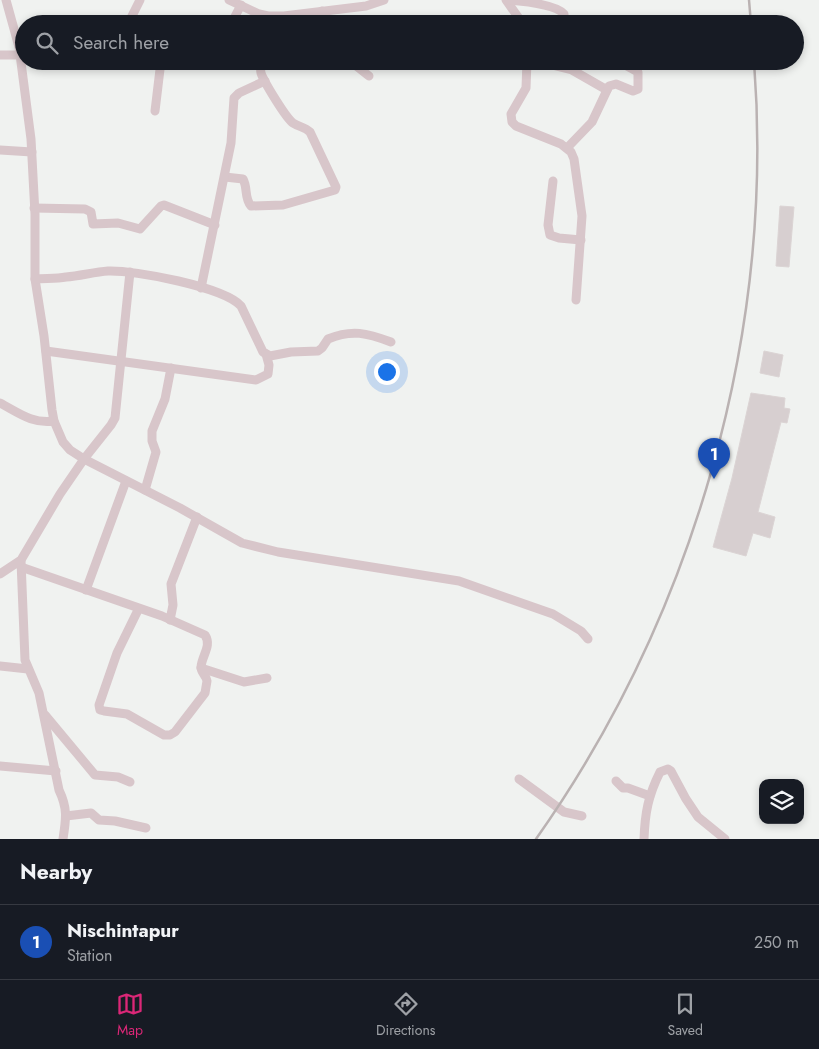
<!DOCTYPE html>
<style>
body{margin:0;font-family:Jost,sans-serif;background:#242831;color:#f1f3f6}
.controls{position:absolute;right:15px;bottom:15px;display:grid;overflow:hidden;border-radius:10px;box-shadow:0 2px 8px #0003}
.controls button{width:45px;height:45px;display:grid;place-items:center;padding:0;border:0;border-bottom:1px solid #363941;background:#171b24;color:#f1f3f6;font:25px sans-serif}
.you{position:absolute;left:386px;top:371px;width:18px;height:18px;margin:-12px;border:4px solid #fff;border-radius:50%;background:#1a73e8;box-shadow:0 0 0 8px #1a73e833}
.badge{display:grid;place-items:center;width:32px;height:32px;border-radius:50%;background:#db2777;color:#fff;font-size:16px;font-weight:700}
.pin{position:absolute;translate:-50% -41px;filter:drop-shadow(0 1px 2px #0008)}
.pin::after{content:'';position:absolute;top:26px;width:18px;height:15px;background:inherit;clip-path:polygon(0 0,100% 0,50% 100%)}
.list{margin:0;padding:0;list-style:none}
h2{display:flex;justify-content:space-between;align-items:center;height:65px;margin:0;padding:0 20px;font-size:21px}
h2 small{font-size:16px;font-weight:400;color:#9ea1a6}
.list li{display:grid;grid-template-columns:32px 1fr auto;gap:15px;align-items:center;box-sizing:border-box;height:75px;padding:0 20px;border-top:1px solid #363941}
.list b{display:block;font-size:19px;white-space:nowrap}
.list p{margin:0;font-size:16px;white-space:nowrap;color:#9ea1a6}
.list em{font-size:16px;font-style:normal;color:#9ea1a6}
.icon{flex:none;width:28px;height:28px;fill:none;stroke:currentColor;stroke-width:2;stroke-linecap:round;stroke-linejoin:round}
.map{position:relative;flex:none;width:819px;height:839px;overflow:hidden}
.search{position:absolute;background:#171b24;box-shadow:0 2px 8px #0003;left:15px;right:15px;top:15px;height:55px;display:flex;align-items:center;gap:12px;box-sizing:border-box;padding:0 18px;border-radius:28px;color:#9ea1a6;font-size:19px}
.sheet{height:140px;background:#171b24}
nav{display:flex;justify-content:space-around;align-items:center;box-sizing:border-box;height:70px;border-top:1px solid #363941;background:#171b24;font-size:14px;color:#9ea1a6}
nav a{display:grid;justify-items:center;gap:2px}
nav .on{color:#db2777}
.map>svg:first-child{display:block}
</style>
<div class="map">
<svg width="819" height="839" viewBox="0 0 819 839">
<rect width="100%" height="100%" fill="#f0f2f0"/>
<g fill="#d7cfd0" stroke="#dbd4d4">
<path d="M780,206L794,207L789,267L776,266Z"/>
<path d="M764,351L783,355L779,377L760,373Z"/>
<path d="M751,393L785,398L784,408L790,409L787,423L781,422L758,512L775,517L770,538L753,533L746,556L713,547L732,478Z"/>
</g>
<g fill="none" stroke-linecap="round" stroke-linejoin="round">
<g stroke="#d8c6ca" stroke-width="9">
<path d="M6,0L19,47L31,139L35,214V279L44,336L52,410L54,421L63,442L70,450L84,459L180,508L242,543L278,552L459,581L553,614L581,631L588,639"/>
<path d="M229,0L259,14L268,16H284L366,6L384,0"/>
<path d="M506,0L523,24"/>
<path d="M507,0C520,1 555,4 564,14V24"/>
<path d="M322,11L323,24"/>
<path d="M128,24L140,0"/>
<path d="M231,24L241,5"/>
<path d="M0,55H20"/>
<path d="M350,61L369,76"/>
<path d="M527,61L526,88L511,114L512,122L516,126L561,144L571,152L574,159L582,216L576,300"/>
<path d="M536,61L572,70L607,90"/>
<path d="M155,111L161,61"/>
<path d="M567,148L592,122L609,86L616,84L633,91L638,89V72L618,61"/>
<path d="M0,150L32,152"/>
<path d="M225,177L243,179C248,188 244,198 251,206L283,205L335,190L336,187L310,132C305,127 299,127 293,123C286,118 264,82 261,73C260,69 261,65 262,61"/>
<path d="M553,181L548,225L550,235L559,238L581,240"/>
<path d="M34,208L85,209L91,212L93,224L118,223L140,229L161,206L164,205L215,225"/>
<path d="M35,279C45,278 56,279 66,277C80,276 94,272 108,271C135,270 224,287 241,306L263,352L270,356L291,352L318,351L322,348L328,339C352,329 367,333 391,342"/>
<path d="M201,288L231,143L234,98L239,93L265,81"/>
<path d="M46,351L256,380L268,374L269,365L266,354"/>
<path d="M0,403C19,413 32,424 54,421"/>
<path d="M145,490L156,452L152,441V431L165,399L171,368"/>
<path d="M21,561L25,660L39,693L59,790C68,809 66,819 63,839"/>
<path d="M21,567L162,616L205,635C212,646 202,655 201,667C201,673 206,675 207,681L205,693L175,732L170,735H164L127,714L104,711L100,710L99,705L117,653L139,608"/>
<path d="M0,574L21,560L60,494L84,459L111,425L115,418L130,272"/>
<path d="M86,590L126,481"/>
<path d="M170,620L173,605L171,584L197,517"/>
<path d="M0,666L28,669"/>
<path d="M201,668L244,682L267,678"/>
<path d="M45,715L95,775L118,777L130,782"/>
<path d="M0,766L56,771"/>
<path d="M519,779L564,812L582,816"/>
<path d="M616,781L623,788H628L650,796"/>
<path d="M66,816L91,813L99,820L115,821L146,828"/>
<path d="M644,839C645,813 648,796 660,772L668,769L671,771L686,799L698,817L725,839"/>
</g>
<g stroke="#bab2b2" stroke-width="2.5">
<path d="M749,0L751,24"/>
<path d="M536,839C694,615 775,334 754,61"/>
</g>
</g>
</svg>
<div class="controls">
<button><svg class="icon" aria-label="layers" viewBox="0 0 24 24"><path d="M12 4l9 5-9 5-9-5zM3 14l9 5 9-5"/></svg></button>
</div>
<div class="you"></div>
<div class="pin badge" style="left:714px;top:479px;background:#1a4fb4">1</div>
<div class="search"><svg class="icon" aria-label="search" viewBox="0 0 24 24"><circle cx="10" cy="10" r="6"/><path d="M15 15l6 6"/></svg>Search here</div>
</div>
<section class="sheet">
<h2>Nearby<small></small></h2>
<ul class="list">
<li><span class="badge" style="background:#1a4fb4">1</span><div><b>Nischintapur</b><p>Station</p></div><em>250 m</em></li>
</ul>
</section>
<nav>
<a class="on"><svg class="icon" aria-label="map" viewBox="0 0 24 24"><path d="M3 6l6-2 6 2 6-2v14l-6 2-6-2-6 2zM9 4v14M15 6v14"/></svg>Map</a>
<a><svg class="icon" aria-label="directions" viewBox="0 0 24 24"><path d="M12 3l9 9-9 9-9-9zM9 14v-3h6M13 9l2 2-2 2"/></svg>Directions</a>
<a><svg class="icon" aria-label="saved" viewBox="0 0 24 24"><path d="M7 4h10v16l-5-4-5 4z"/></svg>Saved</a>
</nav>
